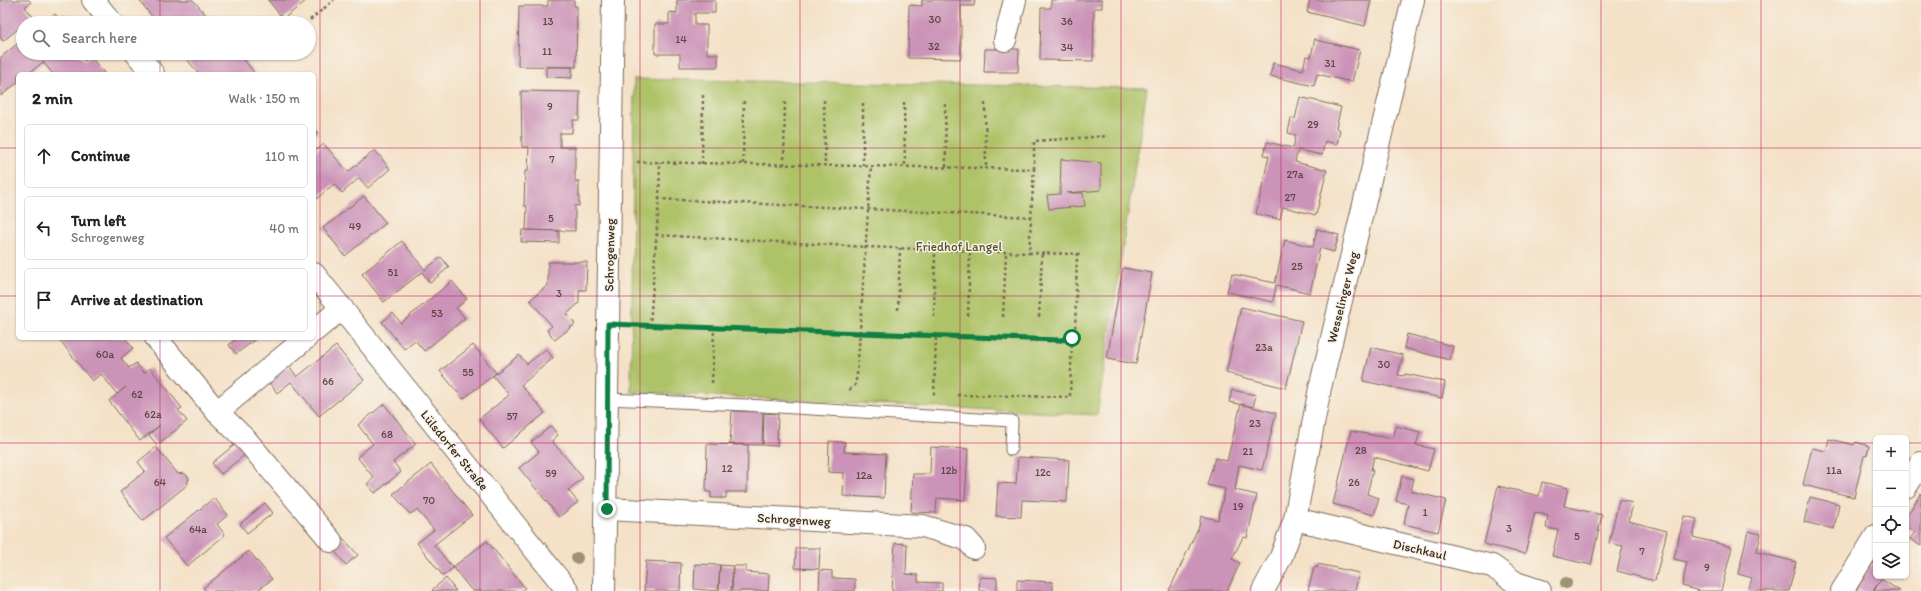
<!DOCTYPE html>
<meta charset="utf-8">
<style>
body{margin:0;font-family:Itim,sans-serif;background:#f2f2f2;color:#222}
.controls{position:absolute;right:12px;bottom:12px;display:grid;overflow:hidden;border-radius:6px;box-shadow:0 1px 3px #0004}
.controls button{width:36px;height:36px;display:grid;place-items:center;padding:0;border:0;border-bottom:1px solid #e0e0e0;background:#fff;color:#222;font:20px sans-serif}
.stop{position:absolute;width:12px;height:12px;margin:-9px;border:3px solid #0b8043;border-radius:50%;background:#fff}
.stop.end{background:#0b8043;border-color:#fff;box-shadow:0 1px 4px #0008}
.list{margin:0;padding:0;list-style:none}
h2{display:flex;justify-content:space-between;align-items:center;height:52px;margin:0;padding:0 16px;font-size:17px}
h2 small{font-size:13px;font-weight:400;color:#767676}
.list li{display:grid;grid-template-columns:26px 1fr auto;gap:12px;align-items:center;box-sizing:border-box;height:64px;margin:0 8px 8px;padding:0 8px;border:1px solid #e0e0e0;border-radius:6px}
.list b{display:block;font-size:15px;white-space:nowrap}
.list p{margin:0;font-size:13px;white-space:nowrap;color:#767676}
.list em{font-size:13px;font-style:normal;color:#767676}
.icon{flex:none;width:22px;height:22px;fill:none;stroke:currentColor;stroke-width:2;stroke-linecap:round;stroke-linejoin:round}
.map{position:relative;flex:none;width:1921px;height:591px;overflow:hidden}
.search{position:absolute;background:#fff;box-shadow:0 1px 3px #0004;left:16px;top:16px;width:300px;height:44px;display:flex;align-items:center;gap:10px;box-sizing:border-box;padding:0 14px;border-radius:22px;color:#767676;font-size:15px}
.panel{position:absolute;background:#fff;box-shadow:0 1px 3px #0004;left:16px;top:72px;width:300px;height:268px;border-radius:6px}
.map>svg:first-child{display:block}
</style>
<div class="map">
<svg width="1921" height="591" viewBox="0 0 1921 591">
<rect width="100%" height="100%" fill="#f7f3e8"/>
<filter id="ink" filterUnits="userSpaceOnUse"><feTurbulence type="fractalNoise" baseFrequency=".025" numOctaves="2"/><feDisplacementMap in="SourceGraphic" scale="8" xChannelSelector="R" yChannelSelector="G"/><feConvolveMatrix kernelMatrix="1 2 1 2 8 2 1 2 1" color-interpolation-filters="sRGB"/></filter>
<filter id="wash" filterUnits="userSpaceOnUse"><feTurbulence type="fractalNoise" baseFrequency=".012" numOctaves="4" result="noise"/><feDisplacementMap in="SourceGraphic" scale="16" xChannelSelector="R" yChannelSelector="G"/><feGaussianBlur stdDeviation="0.9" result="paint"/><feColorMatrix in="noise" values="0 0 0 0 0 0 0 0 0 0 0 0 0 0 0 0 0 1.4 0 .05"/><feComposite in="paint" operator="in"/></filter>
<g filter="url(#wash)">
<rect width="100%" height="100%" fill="#f4e1c7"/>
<path fill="#aec367" stroke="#747642" d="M634,79L1147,88L1097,415L631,392Z"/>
<g id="blocks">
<g fill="#cb93b8">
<path d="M0,0H29L31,2L25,7L33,17L26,23H23V25L3,41L0,37Z"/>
<path d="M139,0H193L207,16L208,15L215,23H163L161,20L157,23Z"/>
<path d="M268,0H307L283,19Z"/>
<path d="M548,0H574V6H577L576,67L518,66L519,6H548Z"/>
<path d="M677,0H715V13H695V25H707V54H718V67H680V54H655V24H669V12L677,13Z"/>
<path d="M922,0H975L974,6H961V59L908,58L909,5L922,6Z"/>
<path d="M1051,0H1102V8H1094L1093,61L1040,60L1041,8H1051Z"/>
<path d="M1310,0H1371L1365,26L1307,12Z"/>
<path d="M55,14L60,20L64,17L69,23H43Z"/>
<path d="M1315,38L1316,40L1360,50L1352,82L1317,74L1314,86L1270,76L1273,63L1303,70L1306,56L1311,57Z"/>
<path d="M23,39V53H75L85,61L90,56L105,74H53L43,62L28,74H18V82L1,96L0,58Z"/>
<path d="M985,49H1019L1018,72H984Z"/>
<path d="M182,53H239L255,74H199Z"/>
<path d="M546,67H572V78L546,77Z"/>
<path d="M521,91L580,92L579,120H573L572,133H560V147H575V181H579V206L575,205V231L526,230L527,206H524L525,171H528L529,147H522Z"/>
<path d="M1300,97L1341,107L1336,128L1340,130L1337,144L1325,141L1322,155L1298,150L1295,162L1327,170L1316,215L1283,207L1280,219L1256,214L1269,156L1264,155L1267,142L1293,148L1296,135L1288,133L1291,118L1295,119Z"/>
<path d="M314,127L318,132L314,135Z"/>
<path d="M324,144L348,172L375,150L390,169L368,188L359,178L342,193L334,184L314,201V152Z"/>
<path d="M1061,159L1101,163V190L1067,193H1083L1085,206L1049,209L1047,195L1060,194Z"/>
<path d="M364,196L386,223L345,256L323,228Z"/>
<path d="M1317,229L1339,235L1334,252L1320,248L1310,293L1276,285L1273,302L1227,292L1232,274L1275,283L1285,240L1313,247Z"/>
<path d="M522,230L559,231V243L521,242Z"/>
<path d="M402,241L425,270L441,257L449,267L430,283L422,272L384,302L362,274Z"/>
<path d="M548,262H587L586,290H579V303L567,314L575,324L555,340L547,330L552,326L530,300L548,285Z"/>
<path d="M1123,268L1152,273L1136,364L1107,359Z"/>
<path d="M452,281L467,299L456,308L465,318L424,351L415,340L404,349L382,322L393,313L401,323Z"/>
<path d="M1241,307L1302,321L1286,388L1226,373Z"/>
<path d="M1407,334L1453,346L1450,360L1404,348Z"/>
<path d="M58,338H125L133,348L121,358L129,368L136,363L144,373L150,368L182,408L178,410L187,421L157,445L149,435L160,425L140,441L109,401L126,387L117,394L101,374L92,381Z"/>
<path d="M237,338H257L236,354L229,345Z"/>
<path d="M473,345L496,373L463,399L440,371Z"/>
<path d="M336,346L364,380L319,416L291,382L277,393L269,382L289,366L297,377Z"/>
<path d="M1371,347L1403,355L1398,375L1404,376L1405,374L1445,382L1442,398L1363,381Z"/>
<path d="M546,349L553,358L521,385L545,413L503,448L479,419L509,395L493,376L519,355L527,364Z"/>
<path d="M1232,390L1256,395L1253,407L1229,402Z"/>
<path d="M384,404L416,444L393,462L401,472L375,493L367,484L374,478L357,457L373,444L358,425Z"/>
<path d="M1241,404L1276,413L1262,470L1239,465L1235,490L1257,495L1247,538L1243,537L1232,559L1240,563L1227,591H1169L1199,526L1201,516L1218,520L1225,489L1207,485L1215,458L1227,461Z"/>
<path d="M732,411L763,412L762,445L730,444Z"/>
<path d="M764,413L778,414L777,446L763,445Z"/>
<path d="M551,426L558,435L552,441L583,478L568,490L578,502L559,517L519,468L539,452L531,442Z"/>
<path d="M1396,426L1420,432L1416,445L1434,449L1428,471L1374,457L1371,470H1373L1367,494L1379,498L1374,515L1333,504L1351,431L1393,439Z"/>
<path d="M1829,439L1854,445L1856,442L1869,446L1867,455L1864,456L1854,497L1803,485L1812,448L1826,451Z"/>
<path d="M829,441L845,442L844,452L886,454L884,498L843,496L844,473L828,472Z"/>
<path d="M238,442L247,453L221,474L212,463Z"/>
<path d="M707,444L748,445L747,492H726V498H711V492H706Z"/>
<path d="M156,447L178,474L184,473L189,478L187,485L143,521L120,492L145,471L138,462Z"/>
<path d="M931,447L968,449L965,500L937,498L936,513L911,512L913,474H930Z"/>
<path d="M1018,457L1069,460L1067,502L1022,500L1021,517L996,516L998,483L1016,484Z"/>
<path d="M431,464L472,515L434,545L453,568L443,576L417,543L434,530L417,510L410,514L393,494Z"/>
<path d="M1402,476L1414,479L1411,491L1446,500L1438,532L1404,524L1408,504L1396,501Z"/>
<path d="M1542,482L1568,488L1564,506L1602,515L1591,565L1552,556L1558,530L1546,528L1548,516L1535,512L1525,554L1484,544L1498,486L1539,496Z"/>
<path d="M1921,493V546L1910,539L1915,532L1906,527V517Z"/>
<path d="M1810,497L1839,504L1834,529L1804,522Z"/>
<path d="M214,498L228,515L217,524L225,535L187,566L164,538Z"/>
<path d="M1619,500L1633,503L1629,521L1667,531L1655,581L1617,571L1623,546L1609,543Z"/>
<path d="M265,503L273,513L247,533L240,524Z"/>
<path d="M1684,516L1697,519L1693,537L1732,547L1721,591H1700L1682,586L1687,562L1674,559Z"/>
<path d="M1748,531L1761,534L1757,552L1796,562L1789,591H1748L1752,578L1738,574Z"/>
<path d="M343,538L358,555L346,565L331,547Z"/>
<path d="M487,541L525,588L521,591H472L453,567Z"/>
<path d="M895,543L907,544L906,574L918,575V582L942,583V591H892Z"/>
<path d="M796,548H820L819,569L795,568Z"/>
<path d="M249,551L272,579L257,591H206L203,588Z"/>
<path d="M646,561L681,563L680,591H644Z"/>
<path d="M1873,563L1876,565V576H1883L1873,591H1856Z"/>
<path d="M695,564L720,565L718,591L694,589Z"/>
<path d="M1318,564L1359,573L1355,591H1308L1314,567L1317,568Z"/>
<path d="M720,565L733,566L731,591H719Z"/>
<path d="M733,566H746V572L769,574L768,591H732Z"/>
<path d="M820,570L832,571V578L855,579V591H819Z"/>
<path d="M980,577L997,578V591H979Z"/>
<path d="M446,578L456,591H433L432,590Z"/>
<path d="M1881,579L1900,591H1874Z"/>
<path d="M1017,580L1053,582V591H1017Z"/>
</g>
</g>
</g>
<g filter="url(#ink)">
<use href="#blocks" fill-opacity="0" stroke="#7c6a59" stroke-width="1"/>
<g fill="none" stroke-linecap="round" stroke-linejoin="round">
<g stroke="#7c6a59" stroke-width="13">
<path id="service" d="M607,399L746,405L1012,421L1011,450"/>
</g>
<g stroke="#7c6a59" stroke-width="24">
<g id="minor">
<path d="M93,0L112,23"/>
<path d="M1005,40L1015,0"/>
<path d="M136,53L153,74"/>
<path d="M314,274L568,591"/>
<path d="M314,331L342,308"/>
<path d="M156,338L217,412L306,338"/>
<path d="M217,412L247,441L331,541"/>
<path d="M1906,487L1921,463"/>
<path d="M607,509L923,526L966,539L974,548"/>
<path d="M1295,519L1492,566L1516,583L1540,591"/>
<path d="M604,591L613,0"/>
<path d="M1263,591L1281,557L1295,519L1320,388L1413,0"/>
<path d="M1842,591L1876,536"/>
</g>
</g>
<g stroke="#7c6a59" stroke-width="2.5" stroke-dasharray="3 3" stroke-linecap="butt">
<path d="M310,20L334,0"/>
<path d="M824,100L825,165"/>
<path d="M904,102L905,167"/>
<path d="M863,103V166"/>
<path d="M985,103L986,168"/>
<path d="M945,104L946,168"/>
<path d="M637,162L1034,169L1029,253L867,247L657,235"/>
<path d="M702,164L703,95"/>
<path d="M743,164L744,98"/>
<path d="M784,165L785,99"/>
<path d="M1034,169V141L1108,136"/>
<path d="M659,199L660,162"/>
<path d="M1029,253L1083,254"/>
<path d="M898,310L900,248"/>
<path d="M968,316L970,251"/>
<path d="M934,317L935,250"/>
<path d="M1003,317L1006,253"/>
<path d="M1039,317L1042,253"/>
<path d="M634,325L1060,341L1072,338L1075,334L1077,254"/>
<path d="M650,326L659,199L1031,217"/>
<path d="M712,383L714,328"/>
<path d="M849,390L855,385L857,375L871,166"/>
<path d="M934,395L936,335"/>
<path d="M957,395L1070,397L1072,338"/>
</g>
<use href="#service" stroke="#fff" stroke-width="11"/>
<use href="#minor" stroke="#fff" stroke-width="22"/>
</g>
<g fill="#9e9174">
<circle cx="577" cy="558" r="6"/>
<circle cx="1566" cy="583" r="6"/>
</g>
</g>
<g fill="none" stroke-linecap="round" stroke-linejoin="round" filter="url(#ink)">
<path stroke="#0b8043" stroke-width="5" d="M607,509L608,324L1060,340L1072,338"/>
</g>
<path fill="none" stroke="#c2185b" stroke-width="1" stroke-opacity="0.55" d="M160,0V23M320,0V591M480,0V591M640,0V591M800,0V591M960,0V591M1121,0V591M1281,0V591M1441,0V591M1601,0V591M1761,0V591M160,53V74M0,148H18M314,148H1921M0,296H18M314,296H1921M160,338V591M0,443H1876M1906,443H1921"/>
<g text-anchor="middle" stroke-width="3" stroke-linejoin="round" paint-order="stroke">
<g font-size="11" fill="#5f4444">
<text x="935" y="23">30</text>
<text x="548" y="25">13</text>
<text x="1067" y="25">36</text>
<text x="681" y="43">14</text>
<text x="934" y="50">32</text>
<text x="1067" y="51">34</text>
<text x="547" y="55">11</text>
<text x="1330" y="67">31</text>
<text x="550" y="110">9</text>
<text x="1313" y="128">29</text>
<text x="552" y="163">7</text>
<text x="1295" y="178">27a</text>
<text x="1290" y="201">27</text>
<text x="551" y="222">5</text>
<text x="355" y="230">49</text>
<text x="1297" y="270">25</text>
<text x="393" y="276">51</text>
<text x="559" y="297">3</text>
<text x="437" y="317">53</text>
<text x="1264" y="351">23a</text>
<text x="105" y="358">60a</text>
<text x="1384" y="368">30</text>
<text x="468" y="376">55</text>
<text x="328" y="385">66</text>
<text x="137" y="398">62</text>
<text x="153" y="418">62a</text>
<text x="512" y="420">57</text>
<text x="1255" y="427">23</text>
<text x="387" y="438">68</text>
<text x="1361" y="454">28</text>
<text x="1248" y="455">21</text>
<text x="727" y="472">12</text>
<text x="949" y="474">12b</text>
<text x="1834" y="474">11a</text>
<text x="1043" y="476">12c</text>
<text x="551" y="477">59</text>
<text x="864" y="479">12a</text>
<text x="160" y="486">64</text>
<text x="1354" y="486">26</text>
<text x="429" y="504">70</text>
<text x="1238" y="510">19</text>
<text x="1425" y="516">1</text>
<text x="1509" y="532">3</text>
<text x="198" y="533">64a</text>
<text x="1577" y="540">5</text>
<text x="1642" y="555">7</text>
<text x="1707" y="571">9</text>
</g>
<g font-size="13" fill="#585030" stroke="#f7f3e8">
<text x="959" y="251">Friedhof Langel</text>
</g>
<g font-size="13" fill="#3b2a1e" stroke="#f7f3e8">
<text transform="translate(609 255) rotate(-89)" y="5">Schrogenweg</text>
<text transform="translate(1342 297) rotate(-76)" y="5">Wesselinger Weg</text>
<text transform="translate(455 450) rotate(51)" y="5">Lülsdorfer Straße</text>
<text transform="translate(794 519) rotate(3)" y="5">Schrogenweg</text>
<text transform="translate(1420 549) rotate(13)" y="5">Dischkaul</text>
</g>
</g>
</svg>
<div class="controls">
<button>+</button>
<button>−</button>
<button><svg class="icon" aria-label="locate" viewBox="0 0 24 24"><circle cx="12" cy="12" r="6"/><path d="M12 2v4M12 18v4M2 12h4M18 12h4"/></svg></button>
<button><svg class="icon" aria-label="layers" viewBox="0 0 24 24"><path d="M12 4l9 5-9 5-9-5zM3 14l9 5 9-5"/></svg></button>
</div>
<div class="stop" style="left:1072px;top:338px"></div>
<div class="stop end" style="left:607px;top:509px"></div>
<div class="search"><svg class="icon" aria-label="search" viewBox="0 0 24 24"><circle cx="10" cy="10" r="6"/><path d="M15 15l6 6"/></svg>Search here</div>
<section class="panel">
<h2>2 min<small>Walk · 150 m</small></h2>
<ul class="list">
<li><svg class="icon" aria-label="ahead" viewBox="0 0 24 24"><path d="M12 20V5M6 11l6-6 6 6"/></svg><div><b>Continue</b></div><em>110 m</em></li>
<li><svg class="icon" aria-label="left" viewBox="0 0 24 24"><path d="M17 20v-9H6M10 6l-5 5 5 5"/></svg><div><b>Turn left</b><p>Schrogenweg</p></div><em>40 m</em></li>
<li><svg class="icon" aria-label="arrive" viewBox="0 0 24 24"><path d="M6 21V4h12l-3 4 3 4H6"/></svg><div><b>Arrive at destination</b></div></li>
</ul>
</section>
</div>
